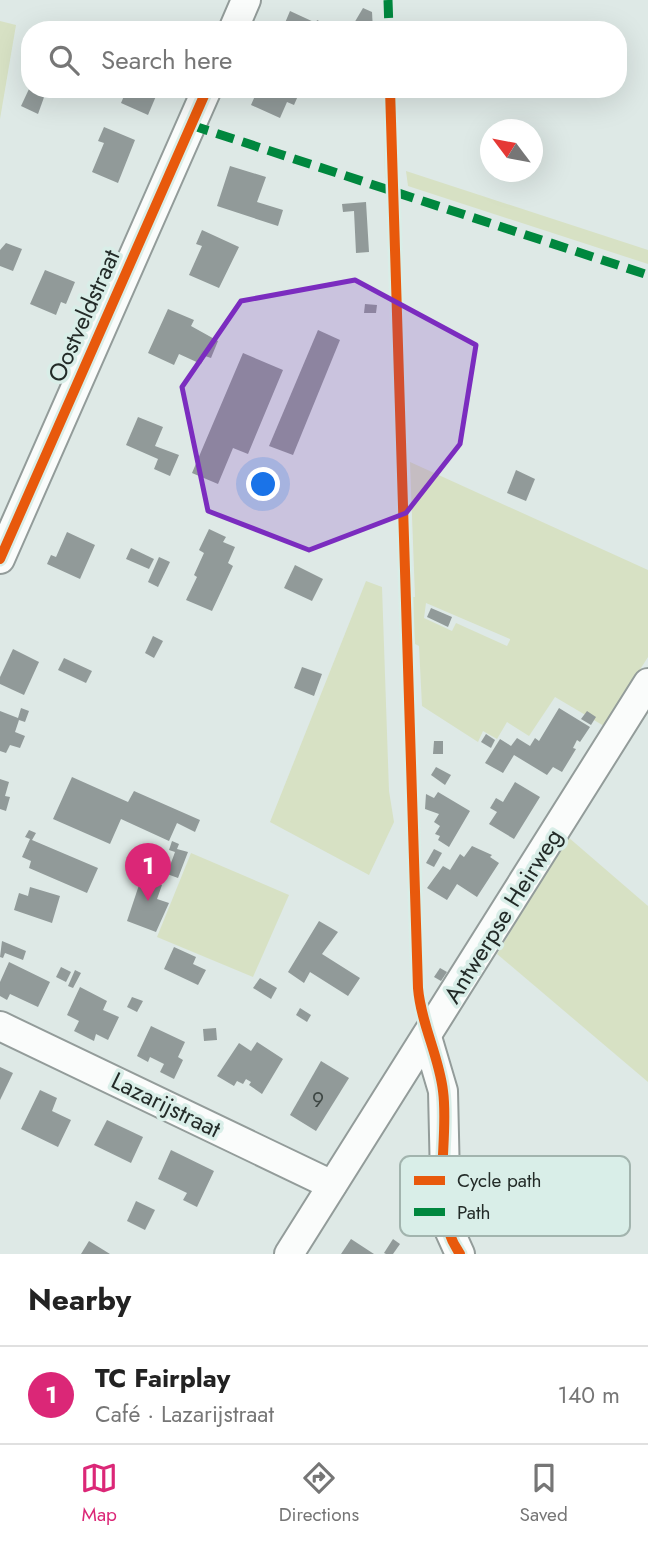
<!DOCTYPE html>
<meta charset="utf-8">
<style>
body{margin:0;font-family:Jost,sans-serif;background:#f2f2f2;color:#222}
.compass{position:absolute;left:480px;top:119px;width:63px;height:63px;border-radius:50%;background:#fff;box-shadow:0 7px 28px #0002;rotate:302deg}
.you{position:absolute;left:264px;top:485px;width:24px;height:24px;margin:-18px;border:5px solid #fff;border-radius:50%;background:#1a73e8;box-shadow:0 0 0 10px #1a73e833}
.badge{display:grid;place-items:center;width:46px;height:46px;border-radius:50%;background:#db2777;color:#fff;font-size:23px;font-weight:700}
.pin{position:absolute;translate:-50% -58px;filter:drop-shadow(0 2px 4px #0008)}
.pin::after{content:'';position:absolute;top:37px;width:24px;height:21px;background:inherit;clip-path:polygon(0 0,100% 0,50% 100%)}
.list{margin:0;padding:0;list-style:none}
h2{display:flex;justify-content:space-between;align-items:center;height:91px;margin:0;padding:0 28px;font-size:30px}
h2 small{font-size:23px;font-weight:400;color:#767676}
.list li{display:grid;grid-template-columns:46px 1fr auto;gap:21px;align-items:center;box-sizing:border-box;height:98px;padding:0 28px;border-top:2px solid #e0e0e0}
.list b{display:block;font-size:26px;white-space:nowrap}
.list p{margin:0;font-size:23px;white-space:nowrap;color:#767676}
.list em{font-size:23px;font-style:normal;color:#767676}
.icon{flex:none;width:38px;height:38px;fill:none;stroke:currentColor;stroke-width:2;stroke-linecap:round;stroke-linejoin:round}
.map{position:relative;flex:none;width:648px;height:1254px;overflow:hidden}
.search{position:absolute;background:#fff;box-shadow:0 7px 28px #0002;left:21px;right:21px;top:21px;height:77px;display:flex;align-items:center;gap:18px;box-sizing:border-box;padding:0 24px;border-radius:28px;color:#767676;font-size:26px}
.sheet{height:189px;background:#fff}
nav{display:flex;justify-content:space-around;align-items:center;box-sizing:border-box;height:98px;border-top:2px solid #e0e0e0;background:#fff;font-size:19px;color:#767676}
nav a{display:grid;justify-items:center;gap:4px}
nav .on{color:#db2777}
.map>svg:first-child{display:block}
</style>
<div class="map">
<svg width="648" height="1254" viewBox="0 0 648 1254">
<rect width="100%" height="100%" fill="#dee9e6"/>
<g fill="#d7e1c4" fill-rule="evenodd">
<path d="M0,21L16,25L0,119Z"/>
<path d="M383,89H386L388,180L385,178Z"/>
<path d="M406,171L648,250V264L408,186Z"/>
<path d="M410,462L648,570V657L604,726L555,697L529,736L507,722L497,739L483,731L478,742L422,706L419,646L415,644L410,597H415ZM426,603L510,639V640L507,646L456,623L452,631L424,618Z"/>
<path d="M366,581L382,587L389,791L394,822L369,875L270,822Z"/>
<path d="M568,837L648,906V1082L497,954Z"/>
<path d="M191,853L289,895L253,977L157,937Z"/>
</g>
<g fill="#919a99">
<path d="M363,8L372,12L373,30H350Z"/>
<path d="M290,11L316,23L317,20L338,30H282Z"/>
<path d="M29,89H47L38,114L21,106Z"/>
<path d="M127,89H159L148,115L121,103Z"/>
<path d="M258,89H301L294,105L287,102L280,118L251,105Z"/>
<path d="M104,127L135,140L118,183L92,172L104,143L98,141Z"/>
<path d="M230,166L266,177L257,202L283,210L278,226L217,206Z"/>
<path d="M366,202L369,252L356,253L354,211L343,212L342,204Z"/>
<path d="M202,230L239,247L219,288L189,275L202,246L196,244Z"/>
<path d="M6,243L22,249L13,271L0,266V250Z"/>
<path d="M45,270L75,282L66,304L61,302L56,315L30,304Z"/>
<path d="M365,304L377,305L376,313H364Z"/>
<path d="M168,309L194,320L191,326L218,341L211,358L205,356L201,364L179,354L174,365L148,353Z"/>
<path d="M318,330L340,340L293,455L269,446Z"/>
<path d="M243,353L283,370L248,454L233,448L218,484L192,473Z"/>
<path d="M138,417L163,427L155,446L179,455L170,476L154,469L158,459L126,445Z"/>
<path d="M516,470L535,479L526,501L507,493Z"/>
<path d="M209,529L226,537L223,542L235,547L228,563L233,566L212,611L186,600L197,577L194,575L204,553L199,550Z"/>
<path d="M67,532L95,545L80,579L47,564L51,555L56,557Z"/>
<path d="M131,548L154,559L149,569L126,559Z"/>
<path d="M159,557L170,562L158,587L148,582Z"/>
<path d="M295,565L323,579L312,601L284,588Z"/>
<path d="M431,608L452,617L448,627L427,617Z"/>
<path d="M153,636L163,641L154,658L145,653Z"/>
<path d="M13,649L39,662L24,695L0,684V677Z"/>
<path d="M64,658L92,671L86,683L58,670Z"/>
<path d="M302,667L322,674L314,696L294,688Z"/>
<path d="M21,708L29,711L25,722L19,720L15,732L25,736L20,748L10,745L6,753L0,751V711L18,718Z"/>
<path d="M559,708L590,727L580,742L577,740L573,748L576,749L562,772L553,767L547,775L514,755L503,773L485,763L500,739L511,746L517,738L530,746L535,738L539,741Z"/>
<path d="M587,711L596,717L591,725L581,719Z"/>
<path d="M486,734L495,740L491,748L481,742Z"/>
<path d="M434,741H443V754H433Z"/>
<path d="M436,767L451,775L445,785L431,775Z"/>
<path d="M72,777L128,802L134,791L200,820L195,832L177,823L169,841L121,819L110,844L53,819Z"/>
<path d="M0,779L9,782L5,796L10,797L6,811L0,809Z"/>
<path d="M515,782L540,797L514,839L489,824L497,812L490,808L496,798L503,802Z"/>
<path d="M438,792L470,811L449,847L438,840L440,836L435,834L440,826L434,822L439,814L425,809L426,794L434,798Z"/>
<path d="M29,830L36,833L32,840L98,868L87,893L29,868L31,861L22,857L30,839L25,837Z"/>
<path d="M172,841L179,844L177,849L188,852L178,878L167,874L175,852L169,850Z"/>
<path d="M472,846L492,855L490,857L499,863L477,897L457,884L447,900L427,888L443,866L450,870L460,854L464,857Z"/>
<path d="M434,849L442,853L434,867L426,863Z"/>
<path d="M144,870L157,874L154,883L162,885L157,899L169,903L156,932L127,921Z"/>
<path d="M30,887L60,896L52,923L14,910L19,893L28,896Z"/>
<path d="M319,921L338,932L322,954L360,978L348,996L310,972L304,983L288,972Z"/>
<path d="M2,941L26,951L23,960L5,953L3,958L0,957Z"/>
<path d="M174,947L196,957L193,964L206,970L198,985L164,969Z"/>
<path d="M9,962L50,982L38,1007L10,994L7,1000L0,996V982Z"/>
<path d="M61,967L71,972L66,982L56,977Z"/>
<path d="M440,968L447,972L441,981L434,977Z"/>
<path d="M75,970L81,973L73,988L68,986Z"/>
<path d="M260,978L277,988L271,999L253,988Z"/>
<path d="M80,987L107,1001L103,1010L119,1017L108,1040L96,1034L94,1041L74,1031L79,1021L67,1015Z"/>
<path d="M132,997L143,1001L137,1012L127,1007Z"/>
<path d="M300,1008L311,1015L307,1022L296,1015Z"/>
<path d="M151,1026L185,1042L178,1057L183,1060L174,1079L160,1072L164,1064L150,1057L148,1062L137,1056Z"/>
<path d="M216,1028L217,1040L204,1041L203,1029Z"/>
<path d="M257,1042L283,1059L262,1094L249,1085L251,1082L246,1079L243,1084L237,1081L234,1086L217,1076L239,1043L251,1051Z"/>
<path d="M321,1061L349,1078L316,1131L290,1115Z"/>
<path d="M0,1067L13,1073L0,1100Z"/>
<path d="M40,1090L57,1098L52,1111L71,1120L58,1147L21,1129Z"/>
<path d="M107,1120L143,1137L131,1163L94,1145Z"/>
<path d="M171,1150L214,1171L197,1207L183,1200L187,1193L158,1179Z"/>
<path d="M136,1201L155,1210L145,1230L127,1221Z"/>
<path d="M351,1239L374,1254H341Z"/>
<path d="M393,1239L400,1244L393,1254H386L384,1253Z"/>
<path d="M89,1241L110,1254H81Z"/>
</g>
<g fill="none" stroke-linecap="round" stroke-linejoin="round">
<g stroke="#939c9a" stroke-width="32">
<g id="minor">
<path d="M233,30L246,0"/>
<path d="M0,559L207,89"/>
<path d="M0,1026L332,1185"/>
<path d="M427,1037L443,1091L446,1223L460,1254"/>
<path d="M289,1254L648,683"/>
</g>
</g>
<use href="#minor" stroke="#fafcfb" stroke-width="28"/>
<g stroke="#00873e" stroke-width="9" stroke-dasharray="18 9" stroke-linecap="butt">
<path d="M388,0L389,30"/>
<path d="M191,125L648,275"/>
</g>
<g stroke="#d9eee8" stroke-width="15">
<g id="cycleway">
<path d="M390,89L418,988C421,1024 439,1056 443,1091C450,1143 428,1209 460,1254"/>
<path d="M0,559L207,89"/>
</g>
</g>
<use href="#cycleway" stroke="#e8590c" stroke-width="10"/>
</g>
<path fill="#7b2cbf" fill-opacity="0.2" stroke="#7b2cbf" stroke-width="5" stroke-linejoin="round" d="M355,280L476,345L460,444L406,513L309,550L208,511L182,387L241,301Z"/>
<g text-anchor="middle" stroke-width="7" stroke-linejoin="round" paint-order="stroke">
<g font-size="21" fill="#3e4744">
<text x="318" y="1107">9</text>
</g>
<g font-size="24" fill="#232b28" stroke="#d9eee8">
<text transform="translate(84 316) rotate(-66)" y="8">Oostveldstraat</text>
<text transform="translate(503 916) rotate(-58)" y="8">Antwerpse Heirweg</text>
<text transform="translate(166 1105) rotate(26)" y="8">Lazarijstraat</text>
</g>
</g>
<rect x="400" y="1156" width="230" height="80" rx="10" fill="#d9eee8" stroke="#a2b4ae" stroke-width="2"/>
<rect x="414" y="1176" width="31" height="9" fill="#e8590c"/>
<rect x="414" y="1208" width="31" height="8" fill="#00873e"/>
<g font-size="19" fill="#232b28">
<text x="457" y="1187">Cycle path</text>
<text x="457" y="1219">Path</text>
</g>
</svg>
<svg class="compass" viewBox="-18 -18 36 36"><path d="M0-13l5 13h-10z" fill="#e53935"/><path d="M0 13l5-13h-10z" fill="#767676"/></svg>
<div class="you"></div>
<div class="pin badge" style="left:148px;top:901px">1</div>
<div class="search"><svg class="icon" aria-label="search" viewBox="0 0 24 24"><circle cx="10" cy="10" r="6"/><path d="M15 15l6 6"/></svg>Search here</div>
</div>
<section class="sheet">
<h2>Nearby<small></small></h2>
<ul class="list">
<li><span class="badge">1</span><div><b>TC Fairplay</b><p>Café · Lazarijstraat</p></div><em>140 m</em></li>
</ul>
</section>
<nav>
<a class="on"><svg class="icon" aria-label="map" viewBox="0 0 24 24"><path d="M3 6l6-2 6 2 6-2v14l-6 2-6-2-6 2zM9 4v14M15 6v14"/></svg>Map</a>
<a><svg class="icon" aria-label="directions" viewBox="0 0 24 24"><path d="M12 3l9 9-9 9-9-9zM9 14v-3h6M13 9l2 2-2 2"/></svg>Directions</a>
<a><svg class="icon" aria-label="saved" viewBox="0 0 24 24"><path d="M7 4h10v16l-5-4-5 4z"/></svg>Saved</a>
</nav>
